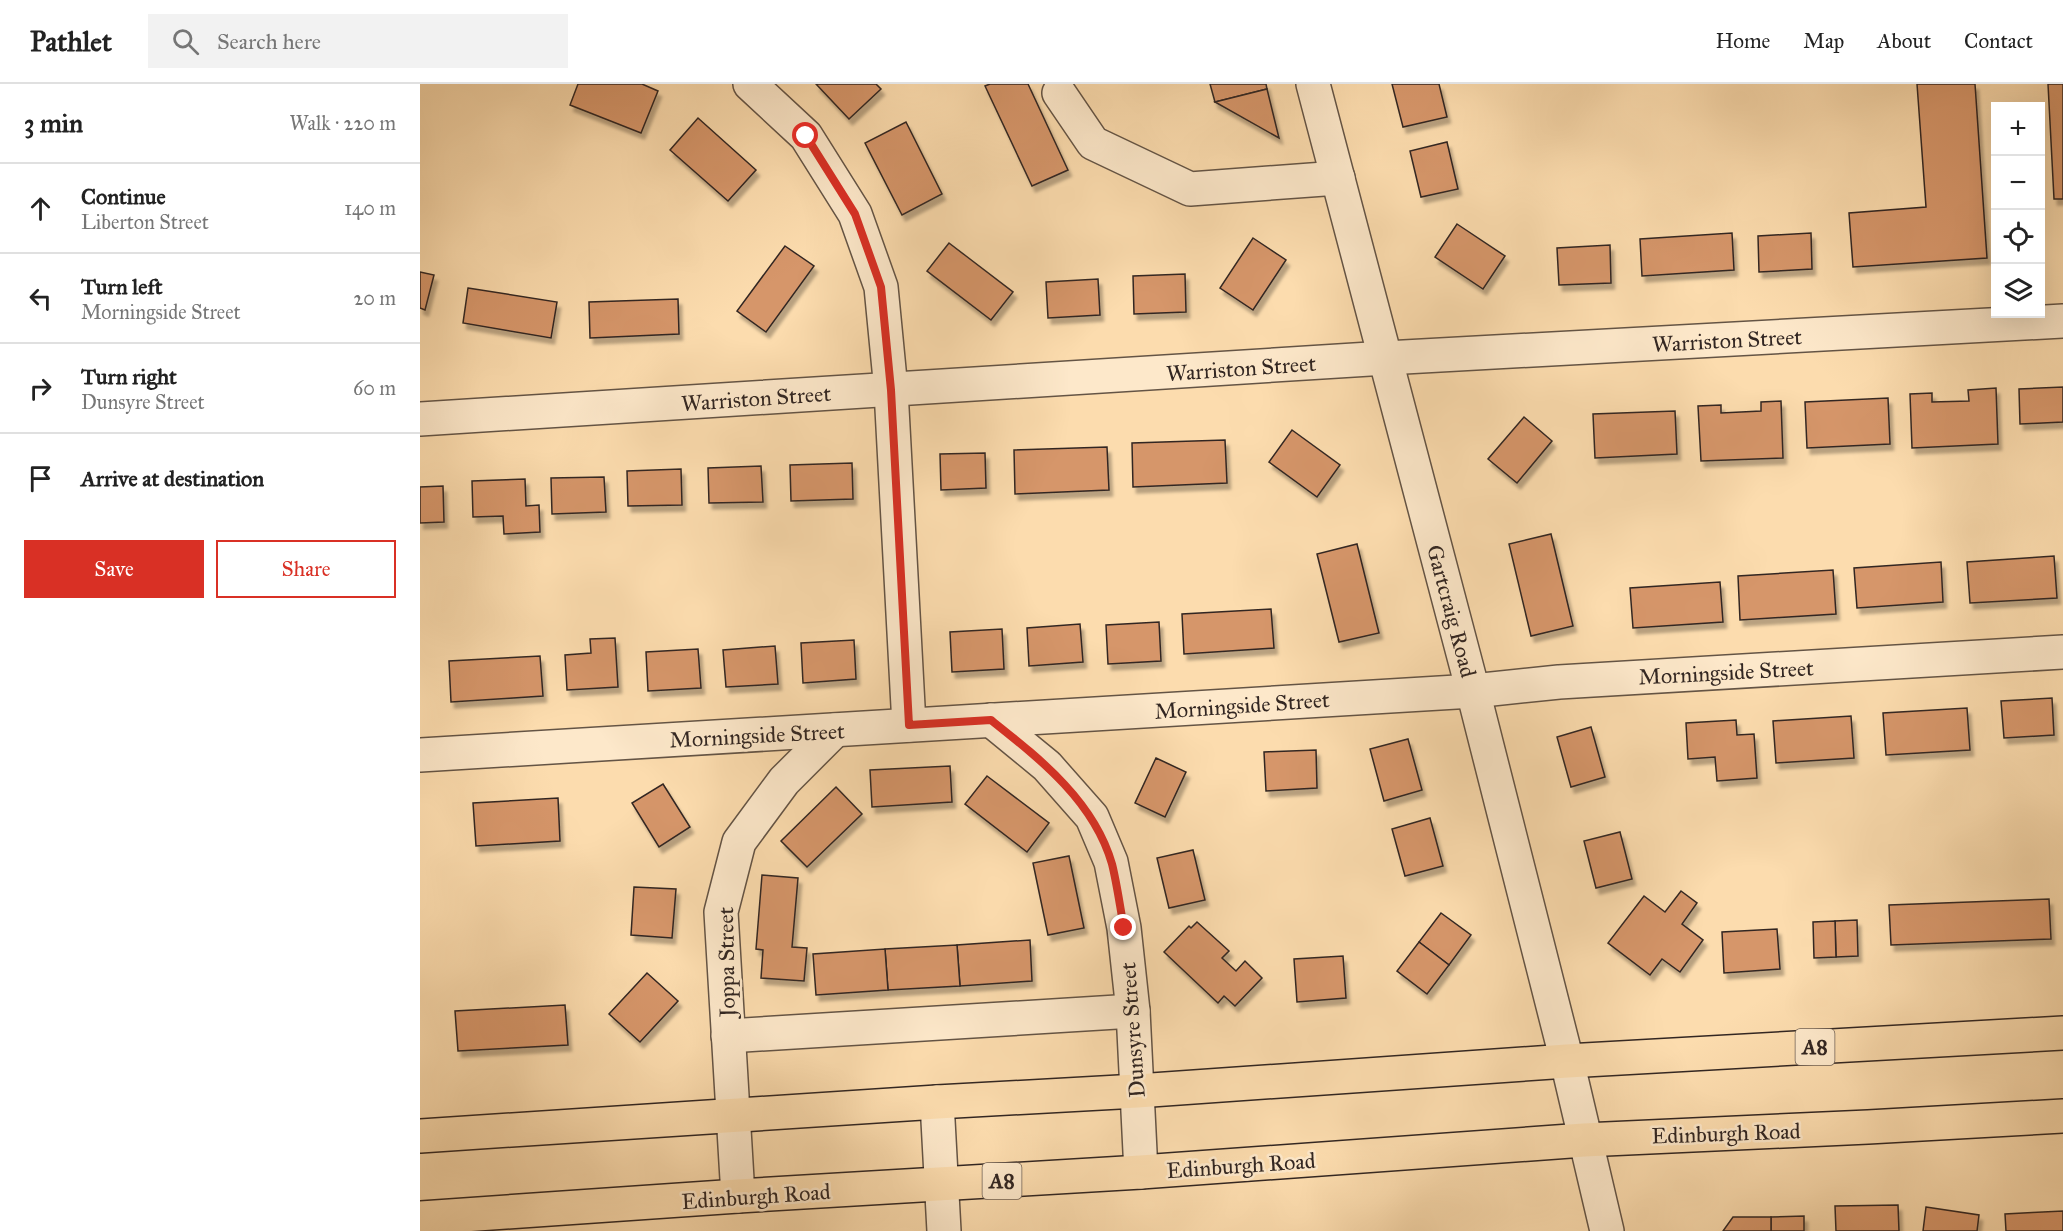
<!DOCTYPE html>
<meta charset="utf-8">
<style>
body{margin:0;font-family:"IM FELL Great Primer",serif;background:#f2f2f2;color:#222}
.controls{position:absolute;right:18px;top:18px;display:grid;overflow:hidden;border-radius:0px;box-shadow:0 6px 24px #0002}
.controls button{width:54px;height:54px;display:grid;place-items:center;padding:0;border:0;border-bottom:2px solid #e0e0e0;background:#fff;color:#222;font:30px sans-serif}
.stop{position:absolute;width:18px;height:18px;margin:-14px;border:4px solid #d93025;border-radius:50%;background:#fff}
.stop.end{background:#d93025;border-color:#fff;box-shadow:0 2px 6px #0008}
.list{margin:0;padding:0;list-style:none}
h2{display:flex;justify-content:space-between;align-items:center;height:78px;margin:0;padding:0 24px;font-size:26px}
h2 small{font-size:20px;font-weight:400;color:#767676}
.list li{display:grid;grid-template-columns:39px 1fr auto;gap:18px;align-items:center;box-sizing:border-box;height:90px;padding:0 24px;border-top:2px solid #e0e0e0}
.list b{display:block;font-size:22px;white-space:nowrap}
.list p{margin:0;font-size:20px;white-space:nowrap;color:#767676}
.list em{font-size:20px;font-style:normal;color:#767676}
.actions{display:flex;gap:12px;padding:18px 24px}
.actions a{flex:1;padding:14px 0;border:2px solid #d93025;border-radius:0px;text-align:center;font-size:21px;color:#d93025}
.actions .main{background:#d93025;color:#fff}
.icon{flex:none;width:33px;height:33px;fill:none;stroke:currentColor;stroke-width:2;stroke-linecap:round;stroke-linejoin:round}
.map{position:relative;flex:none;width:1643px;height:1147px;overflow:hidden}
header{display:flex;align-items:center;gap:36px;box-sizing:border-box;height:84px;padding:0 30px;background:#fff;border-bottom:2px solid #e0e0e0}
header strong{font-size:28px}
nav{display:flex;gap:33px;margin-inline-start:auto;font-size:21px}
.search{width:420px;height:54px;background:#f2f2f2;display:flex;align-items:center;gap:15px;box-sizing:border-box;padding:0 21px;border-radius:0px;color:#767676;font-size:22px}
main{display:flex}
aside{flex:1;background:#fff}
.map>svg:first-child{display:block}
</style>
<header>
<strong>Pathlet</strong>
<div class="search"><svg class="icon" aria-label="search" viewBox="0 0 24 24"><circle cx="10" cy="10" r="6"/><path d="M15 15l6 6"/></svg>Search here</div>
<nav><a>Home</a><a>Map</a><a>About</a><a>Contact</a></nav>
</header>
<main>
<aside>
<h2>3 min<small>Walk · 220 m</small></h2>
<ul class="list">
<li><svg class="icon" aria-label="ahead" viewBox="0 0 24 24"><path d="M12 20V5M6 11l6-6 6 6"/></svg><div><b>Continue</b><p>Liberton Street</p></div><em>140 m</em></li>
<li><svg class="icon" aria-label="left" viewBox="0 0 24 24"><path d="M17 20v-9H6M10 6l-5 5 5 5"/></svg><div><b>Turn left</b><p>Morningside Street</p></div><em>20 m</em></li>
<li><svg class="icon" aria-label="right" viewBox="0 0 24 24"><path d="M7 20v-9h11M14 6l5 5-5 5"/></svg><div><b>Turn right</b><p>Dunsyre Street</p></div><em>60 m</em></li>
<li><svg class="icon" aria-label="arrive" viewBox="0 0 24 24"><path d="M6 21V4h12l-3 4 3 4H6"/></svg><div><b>Arrive at destination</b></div></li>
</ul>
<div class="actions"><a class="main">Save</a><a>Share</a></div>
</aside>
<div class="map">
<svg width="1643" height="1147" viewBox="0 0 1643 1147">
<defs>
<filter id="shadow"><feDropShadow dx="3.5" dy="6" stdDeviation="1.5" flood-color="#0004"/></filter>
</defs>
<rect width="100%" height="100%" fill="#fcdcae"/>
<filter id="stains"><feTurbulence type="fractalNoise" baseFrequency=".00333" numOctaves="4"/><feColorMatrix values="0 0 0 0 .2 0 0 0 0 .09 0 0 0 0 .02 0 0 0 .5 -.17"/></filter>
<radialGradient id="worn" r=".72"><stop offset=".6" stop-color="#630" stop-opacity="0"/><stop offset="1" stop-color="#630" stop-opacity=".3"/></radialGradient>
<g fill="#d6966a" stroke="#322622" stroke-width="1.5" filter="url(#shadow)">
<path d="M158,0H222L238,7L221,49L150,21Z"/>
<path d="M396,0H456L461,5L429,35Z"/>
<path d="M570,0H608L648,86L612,102L565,2Z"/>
<path d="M790,0H846L847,5L795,18Z"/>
<path d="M972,0H1019L1027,33L983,43Z"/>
<path d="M1497,0H1555L1567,174L1433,183L1429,129L1506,123Z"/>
<path d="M1628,0H1643V115H1634Z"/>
<path d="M847,5L859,54L795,18Z"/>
<path d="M278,34L336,86L308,117L250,66Z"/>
<path d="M486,38L522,110L482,131L445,59Z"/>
<path d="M1027,58L1038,105L1001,113L990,67Z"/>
<path d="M1037,140L1085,172L1063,205L1015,173Z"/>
<path d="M1312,149L1314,186L1222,192L1220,155Z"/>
<path d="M1391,149L1392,185L1339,188L1338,152Z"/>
<path d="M833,154L866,176L833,226L800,204Z"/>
<path d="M529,159L593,208L571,236L507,187Z"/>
<path d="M1190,161L1191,199L1139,201L1137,164Z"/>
<path d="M365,162L394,182L346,248L317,227Z"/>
<path d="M0,188L14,191L5,226L0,224Z"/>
<path d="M765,190L766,228L714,230L713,192Z"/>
<path d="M678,195L680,231L628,234L626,198Z"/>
<path d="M48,204L137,218L131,254L43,239Z"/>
<path d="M258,215L259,250L170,254L169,218Z"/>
<path d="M1643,303V338L1600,340L1599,305Z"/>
<path d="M1576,304L1578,360L1492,364L1490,310L1512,309V318L1549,317L1548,306Z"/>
<path d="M1468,314L1470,360L1387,364L1385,318Z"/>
<path d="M1361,317L1363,374L1281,377L1278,322L1301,321V329L1341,327V318Z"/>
<path d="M1255,327L1257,370L1175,374L1173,330Z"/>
<path d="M1104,333L1132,357L1097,399L1068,375Z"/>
<path d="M872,346L920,381L897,413L849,378Z"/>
<path d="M805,356L807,399L713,403L712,359Z"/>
<path d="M687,363L689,406L595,410L594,366Z"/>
<path d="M565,369L566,404L521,406L520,370Z"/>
<path d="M432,379L433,415L371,417L370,381Z"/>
<path d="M341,382L343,418L289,419L288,384Z"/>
<path d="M261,385L262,421L208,422L207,387Z"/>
<path d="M184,393L186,428L132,430L131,394Z"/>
<path d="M105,395L106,422L119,421L120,448L84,450L83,432L53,433L52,397Z"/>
<path d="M23,402L24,438L0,439V403Z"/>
<path d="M1131,450L1153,542L1111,552L1089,460Z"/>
<path d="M937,460L959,549L919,558L897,470Z"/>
<path d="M1634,472L1637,514L1550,519L1547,478Z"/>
<path d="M1521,478L1523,518L1437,524L1434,484Z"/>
<path d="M1413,486L1416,530L1320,536L1318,492Z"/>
<path d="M1300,498L1303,538L1213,544L1210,504Z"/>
<path d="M851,525L854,564L764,570L762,530Z"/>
<path d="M739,538L741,577L688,580L686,541Z"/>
<path d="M660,540L663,578L609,582L607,544Z"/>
<path d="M582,545L584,585L532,588L530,548Z"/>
<path d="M195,554L198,603L147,606L145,571L171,569L170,555Z"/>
<path d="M434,556L436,595L383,599L381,559Z"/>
<path d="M355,562L358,600L306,603L303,566Z"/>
<path d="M278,565L281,604L228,607L226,568Z"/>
<path d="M120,572L123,612L31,618L29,577Z"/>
<path d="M1632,614L1634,651L1584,654L1581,617Z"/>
<path d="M1547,624L1550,666L1466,671L1463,629Z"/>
<path d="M1431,632L1434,674L1356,679L1353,637Z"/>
<path d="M1316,636L1317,651L1334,650L1337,694L1297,697L1295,673L1268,675L1266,639Z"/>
<path d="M1171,643L1185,693L1151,703L1137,653Z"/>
<path d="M988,655L1002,706L964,717L950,665Z"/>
<path d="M896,666L897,704L846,707L844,668Z"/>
<path d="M736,674L766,688L745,733L715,719Z"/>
<path d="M530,682L532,718L452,723L450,686Z"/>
<path d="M567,692L629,739L607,768L545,720Z"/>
<path d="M243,700L270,743L239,763L212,719Z"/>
<path d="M416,703L442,730L387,783L361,757Z"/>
<path d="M138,714L140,757L56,762L53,719Z"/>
<path d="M1010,734L1023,782L985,792L972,745Z"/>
<path d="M1200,748L1212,795L1176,804L1164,757Z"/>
<path d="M773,766L785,816L749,824L737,774Z"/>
<path d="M649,772L664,844L628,851L613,779Z"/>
<path d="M342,791L378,794L372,863L387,864L384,897L341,894L343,866L336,865Z"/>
<path d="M214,803L256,805L252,854L211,851Z"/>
<path d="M1261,807L1277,819L1262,840L1283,856L1260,888L1242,875L1230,891L1188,859L1224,812L1245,828Z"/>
<path d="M1629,815L1631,855L1471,861L1469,821Z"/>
<path d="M1021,829L1051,851L1029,881L999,858Z"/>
<path d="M1437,836L1438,872L1416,873L1415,837Z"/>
<path d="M1415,837L1416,873L1394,874L1393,838Z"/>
<path d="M777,838L809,867L802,874L816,887L825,877L842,894L815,922L804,912L798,919L744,868L769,842L771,844Z"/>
<path d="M1357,845L1360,885L1304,889L1302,848Z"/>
<path d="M610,856L612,897L540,902L537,861Z"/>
<path d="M999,858L1029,881L1007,910L977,887Z"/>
<path d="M537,861L540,902L468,906L465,865Z"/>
<path d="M465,865L468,906L396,911L393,870Z"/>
<path d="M923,872L926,914L877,918L874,875Z"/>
<path d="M227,889L258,917L220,958L189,930Z"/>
<path d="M145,921L148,961L38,967L35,927Z"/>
<path d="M1478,1121L1479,1147H1416L1415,1122Z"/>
<path d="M1506,1123L1559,1131L1557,1147H1503Z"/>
<path d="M1643,1127V1147H1586L1585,1130Z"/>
<path d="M1384,1132V1147H1351V1133Z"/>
<path d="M1313,1133H1351V1147H1303Z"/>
</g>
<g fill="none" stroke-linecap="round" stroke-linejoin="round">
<g stroke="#645445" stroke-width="36">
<g id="minor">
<path d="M330,0L386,52L435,130L461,203L471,306L489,641"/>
<path d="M893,0L1053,607L1147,977L1187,1147"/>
<path d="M639,9L673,59L770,105L918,94"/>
<path d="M0,335L966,274L1643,237"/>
<path d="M571,636L627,682L672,733L691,778L704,844L713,927L721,1088"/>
<path d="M0,671L1053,607L1139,598L1643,568"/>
<path d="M308,952L713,927"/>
<path d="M517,1018L524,1147"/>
<path d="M318,1112L301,828L319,758L364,697L415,646"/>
</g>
</g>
<g stroke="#322622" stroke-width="36">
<g id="major">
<path d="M0,1052L517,1018L717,1007L1147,977L1643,949"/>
<path d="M0,1134L318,1112L721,1088L1164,1056L1448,1043L1643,1032"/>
</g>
</g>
<use href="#minor" stroke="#fde8ca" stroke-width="33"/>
<use href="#major" stroke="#fcdcae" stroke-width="33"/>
</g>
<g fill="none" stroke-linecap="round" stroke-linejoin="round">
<path stroke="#d93025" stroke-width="8" d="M386,52L435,130L461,203L471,306L489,641L571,636C620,675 674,717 692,780C697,800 700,823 704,844"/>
</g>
<g text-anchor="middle" stroke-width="5" stroke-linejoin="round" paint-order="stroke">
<g fill="#fde8ca" stroke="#6f6054" stroke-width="1.5">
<rect x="1375.5" y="945" width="39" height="36" rx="4.5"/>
<rect x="562.5" y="1079" width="39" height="36" rx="4.5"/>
</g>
<g font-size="21" font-weight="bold" fill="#322622">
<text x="1395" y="970">A8</text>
<text x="582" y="1104">A8</text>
</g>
<g font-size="22" fill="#322622" stroke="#fde8ca">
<text transform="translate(1307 256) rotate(-3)" y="8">Warriston Street</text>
<text transform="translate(821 284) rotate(-4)" y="8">Warriston Street</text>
<text transform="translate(336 314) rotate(-4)" y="8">Warriston Street</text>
<text transform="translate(1032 527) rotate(75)" y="8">Gartcraig Road</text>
<text transform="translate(1306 588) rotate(-3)" y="8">Morningside Street</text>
<text transform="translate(822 621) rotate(-4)" y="8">Morningside Street</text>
<text transform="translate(337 651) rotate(-3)" y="8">Morningside Street</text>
<text transform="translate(306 878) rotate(-91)" y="8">Joppa Street</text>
<text transform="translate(712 946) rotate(-94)" y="8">Dunsyre Street</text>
<text transform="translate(1306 1049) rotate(-2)" y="8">Edinburgh Road</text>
<text transform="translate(821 1081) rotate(-4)" y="8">Edinburgh Road</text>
<text transform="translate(336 1112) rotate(-4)" y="8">Edinburgh Road</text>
</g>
</g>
<rect width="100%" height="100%" filter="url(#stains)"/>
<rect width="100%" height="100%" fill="url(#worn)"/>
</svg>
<div class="controls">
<button>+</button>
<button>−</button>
<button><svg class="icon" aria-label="locate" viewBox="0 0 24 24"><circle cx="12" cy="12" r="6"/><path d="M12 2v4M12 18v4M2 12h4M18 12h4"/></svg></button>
<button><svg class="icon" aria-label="layers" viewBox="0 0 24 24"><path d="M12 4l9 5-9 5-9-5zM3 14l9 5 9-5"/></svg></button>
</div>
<div class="stop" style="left:386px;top:52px"></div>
<div class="stop end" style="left:704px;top:844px"></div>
</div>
</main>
